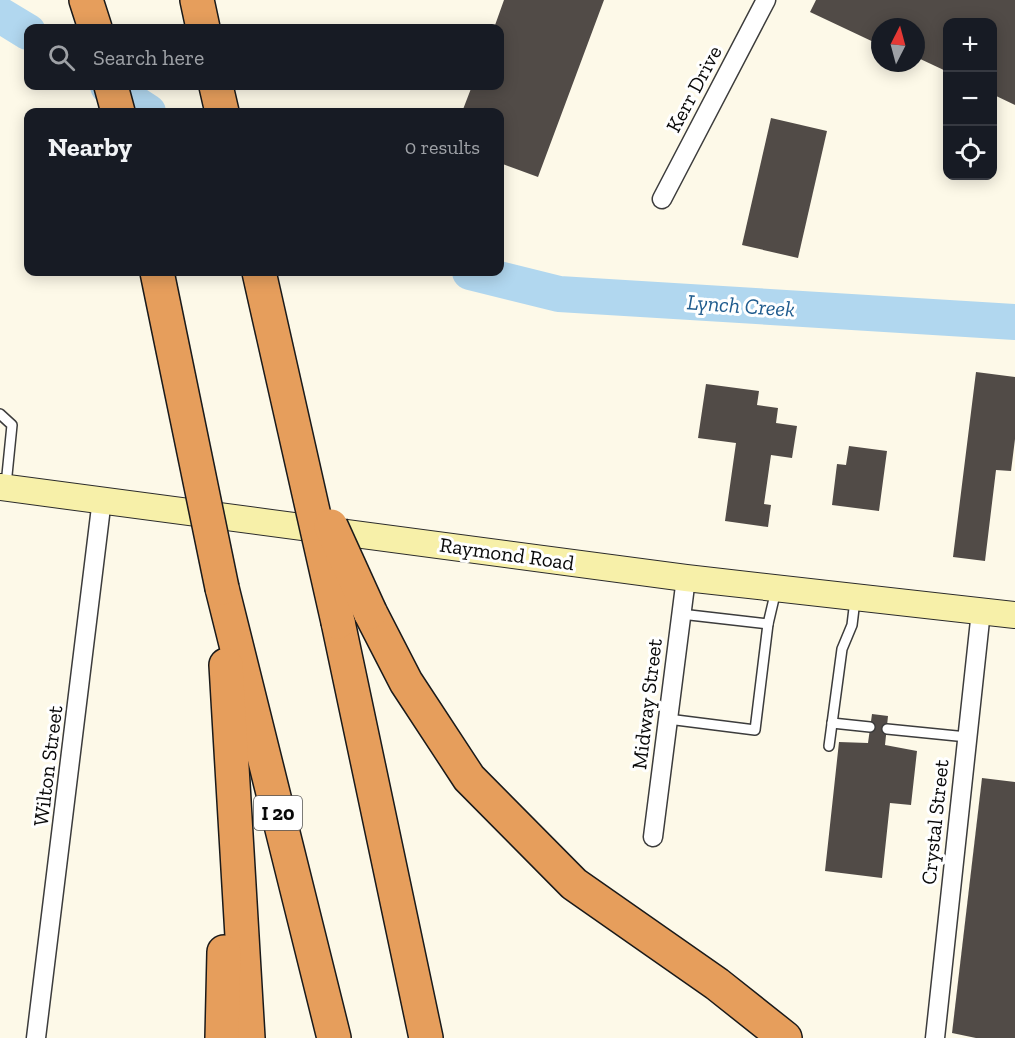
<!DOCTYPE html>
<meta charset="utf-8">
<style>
body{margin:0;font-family:"Zilla Slab",serif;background:#242831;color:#f1f3f6}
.controls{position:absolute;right:18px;top:18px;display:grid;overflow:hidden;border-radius:12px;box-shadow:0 3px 15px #0003}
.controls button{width:54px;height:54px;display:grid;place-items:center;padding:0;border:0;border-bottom:2px solid #363941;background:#171b24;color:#f1f3f6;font:30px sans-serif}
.compass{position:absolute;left:871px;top:18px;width:54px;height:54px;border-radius:50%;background:#171b24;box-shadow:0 3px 15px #0003;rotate:6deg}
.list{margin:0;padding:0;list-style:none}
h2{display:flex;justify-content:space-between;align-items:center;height:78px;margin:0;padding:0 24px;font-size:26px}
h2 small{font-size:20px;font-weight:400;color:#9ea1a6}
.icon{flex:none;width:33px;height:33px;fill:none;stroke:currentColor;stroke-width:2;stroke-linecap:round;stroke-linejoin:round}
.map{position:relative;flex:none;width:1015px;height:1038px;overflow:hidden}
.search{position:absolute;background:#171b24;box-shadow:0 3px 15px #0003;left:24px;top:24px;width:480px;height:66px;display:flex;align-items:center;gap:15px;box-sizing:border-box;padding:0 21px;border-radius:12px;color:#9ea1a6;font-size:22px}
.panel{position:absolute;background:#171b24;box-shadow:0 3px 15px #0003;left:24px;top:108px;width:480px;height:168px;border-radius:12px}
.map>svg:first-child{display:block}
</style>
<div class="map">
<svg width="1015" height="1038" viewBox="0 0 1015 1038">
<rect width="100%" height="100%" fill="#fdf9e8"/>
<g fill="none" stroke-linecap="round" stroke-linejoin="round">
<g stroke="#b1d7ef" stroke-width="36">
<path d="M0,15L28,32"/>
<path d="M108,86L148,112"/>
<path d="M470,272L559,294L1015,322"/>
</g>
</g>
<g fill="#514b47">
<path d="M504,0H604L538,177L500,163V112H462L472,86H500V28H494Z"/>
<path d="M816,0H1015V105L992,94V22H948V72L916,57V27H880V45L810,12Z"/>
<path d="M771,118L827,131L798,258L742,245Z"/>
<path d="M976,372L1015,377V439L1011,471L996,470L985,561L953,557Z"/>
<path d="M706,384L759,391L757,405L778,408L776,423L797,426L792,458L771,455L764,504L771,505L768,527L725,521L736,443L698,438Z"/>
<path d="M849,446L887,451L879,511L832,505L837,464L846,465Z"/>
<path d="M872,714L888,716L885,745L917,751L911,805L890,803L882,878L825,871L839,742L868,743Z"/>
<path d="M982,778L1015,782V1038H976L952,1033Z"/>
</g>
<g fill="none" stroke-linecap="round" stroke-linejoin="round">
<g stroke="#3c3c3c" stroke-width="12">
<g id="lane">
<path d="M0,414L12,425L6,485"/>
<path d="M681,614L768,624"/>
<path d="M668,719L755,730L768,624L776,590"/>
<path d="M832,723L870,727"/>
<path d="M887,729L967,737"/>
<path d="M829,746L842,649L852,625L855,600"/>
</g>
</g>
<g stroke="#3c3c3c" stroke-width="21">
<g id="street">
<path d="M662,199L766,0"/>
<path d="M653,837L686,578"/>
<path d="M36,1038L102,499"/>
<path d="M935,1038L981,611"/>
</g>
</g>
<g stroke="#2b2b2b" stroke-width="28">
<path id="secondary" d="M0,487L686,578L1015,615"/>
</g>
<g stroke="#1a1a1a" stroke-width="36">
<g id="highway">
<path d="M86,0L95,28"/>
<path d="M197,0L203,28"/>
<path d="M111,86L118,112"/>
<path d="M216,86L222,112"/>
<path d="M222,588L334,1038"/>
<path d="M370,612L406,682L469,778L574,884L717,984L785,1038"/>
<path d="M338,622L426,1038"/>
<path d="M226,665L248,1038"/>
<path d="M222,1038L224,952"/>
</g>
</g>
<use href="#lane" stroke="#fff" stroke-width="9"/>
<use href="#street" stroke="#fff" stroke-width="18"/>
<use href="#secondary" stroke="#f7f0a9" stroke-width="26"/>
<use href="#highway" stroke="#e69e5c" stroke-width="33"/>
<g stroke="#1a1a1a" stroke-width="36" stroke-linecap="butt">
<g id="highway-bridge">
<path d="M157,272L222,588"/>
<path d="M259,272L338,622"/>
<path d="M331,526L370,612"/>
</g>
</g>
<use href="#highway-bridge" stroke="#e69e5c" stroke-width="33"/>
</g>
<g text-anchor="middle" stroke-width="6" stroke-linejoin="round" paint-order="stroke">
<rect fill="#fff" stroke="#535353" stroke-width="1.5" x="254" y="796" width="48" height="34" rx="4.5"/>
<g font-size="20" font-weight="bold" fill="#090909">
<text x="278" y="820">I 20</text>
</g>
<g font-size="21" fill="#090909" stroke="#fff">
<text transform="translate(694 89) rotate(-62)" y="7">Kerr Drive</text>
<text transform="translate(507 554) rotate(8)" y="7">Raymond Road</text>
<text transform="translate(647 704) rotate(-83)" y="7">Midway Street</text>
<text transform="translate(48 766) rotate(-83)" y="7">Wilton Street</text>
<text transform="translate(935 822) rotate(-84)" y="7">Crystal Street</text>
</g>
<g font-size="22" font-style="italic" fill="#205c8e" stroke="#fff">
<text transform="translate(741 305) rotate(4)" y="8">Lynch Creek</text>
</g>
</g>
</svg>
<div class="controls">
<button>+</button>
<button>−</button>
<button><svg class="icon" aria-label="locate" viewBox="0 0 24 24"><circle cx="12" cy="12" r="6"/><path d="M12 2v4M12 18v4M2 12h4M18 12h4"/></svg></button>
</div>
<svg class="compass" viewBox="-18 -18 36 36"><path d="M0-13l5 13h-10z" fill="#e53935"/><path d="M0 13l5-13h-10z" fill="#9ea1a6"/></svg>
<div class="search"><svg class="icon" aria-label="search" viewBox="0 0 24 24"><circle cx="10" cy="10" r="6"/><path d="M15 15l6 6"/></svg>Search here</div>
<section class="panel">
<h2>Nearby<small>0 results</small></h2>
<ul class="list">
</ul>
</section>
</div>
